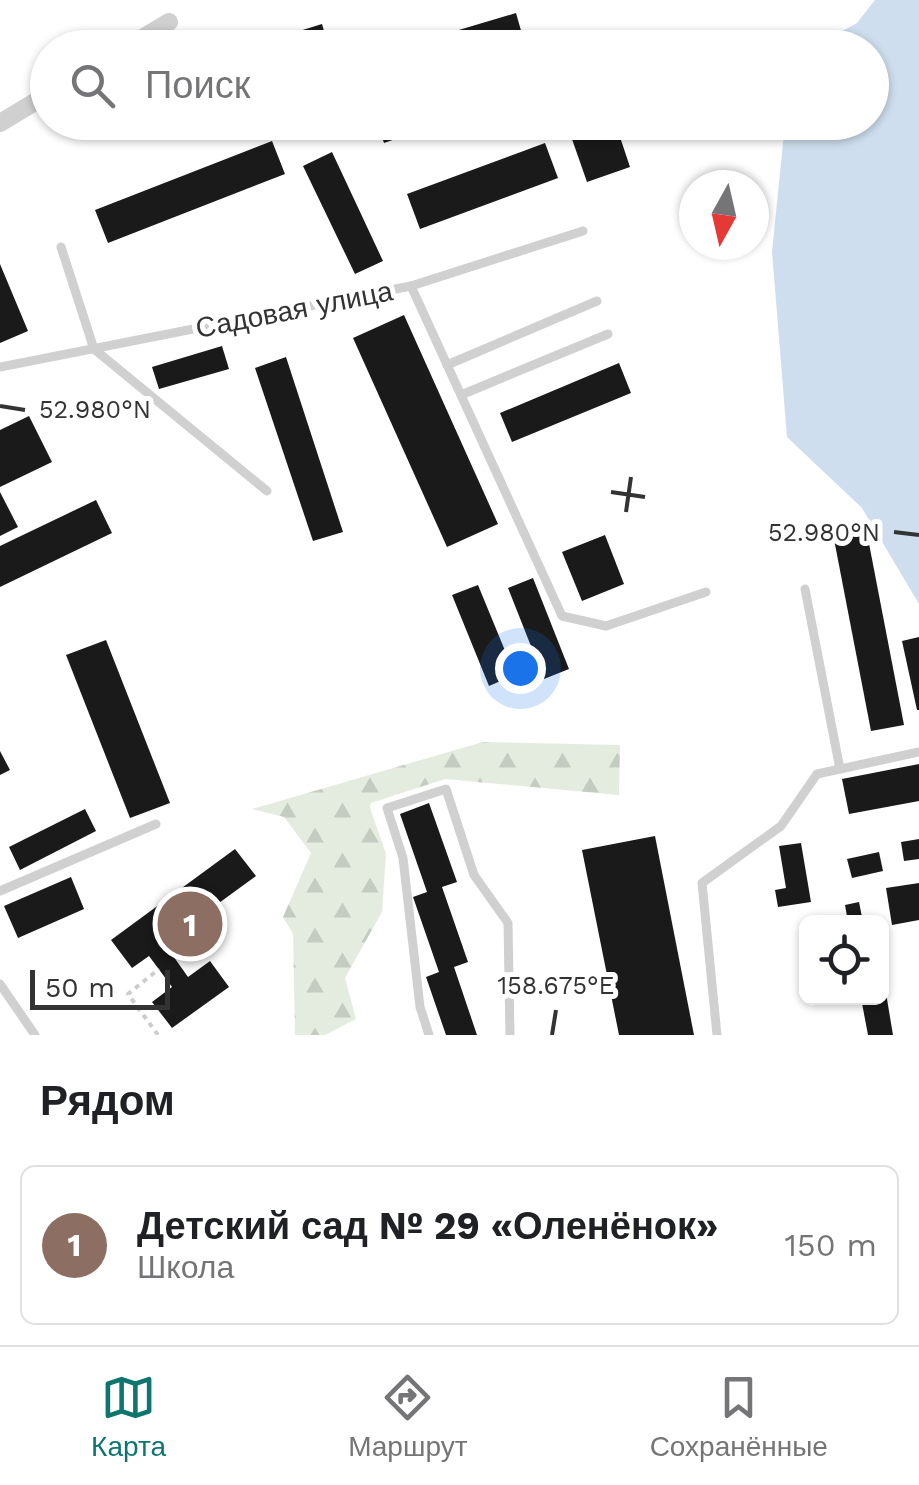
<!DOCTYPE html>
<html lang="ru">
<meta charset="utf-8">
<style>
body{margin:0;font-family:"Work Sans",sans-serif;background:#f6f6f6;color:#202124}
.controls{position:absolute;right:30px;bottom:30px;display:grid;overflow:hidden;border-radius:15px;box-shadow:0 2px 8px #0004}
.controls button{width:90px;height:90px;display:grid;place-items:center;padding:0;border:0;border-bottom:2px solid #e0e0e0;background:#fff;color:#202124;font:50px sans-serif}
.compass{position:absolute;left:679px;top:170px;width:90px;height:90px;border-radius:50%;background:#fff;box-shadow:0 2px 8px #0004;rotate:188deg}
.scale{position:absolute;left:30px;bottom:25px;width:140px;box-sizing:border-box;padding-left:10px;border:5px solid #333;border-top:0;font-size:28px;line-height:35px;white-space:nowrap;color:#333;-webkit-text-stroke:8px #fff;paint-order:stroke}
.you{position:absolute;left:520px;top:668px;width:35px;height:35px;margin:-25px;border:8px solid #fff;border-radius:50%;background:#1a73e8;box-shadow:0 0 0 15px #1a73e833}
.badge{display:grid;place-items:center;width:65px;height:65px;border-radius:50%;background:#0f766e;color:#fff;font-size:32px;font-weight:700}
.pin{position:absolute;translate:-50% -50%;border:5px solid #fff;box-shadow:0 2px 10px #0006}
.list{margin:0;padding:0;list-style:none}
h2{display:flex;justify-content:space-between;align-items:center;height:130px;margin:0;padding:0 40px;font-size:42px}
h2 small{font-size:32px;font-weight:400;color:#757577}
.list li{display:grid;grid-template-columns:65px 1fr auto;gap:30px;align-items:center;box-sizing:border-box;height:160px;margin:0 20px 20px;padding:0 20px;border:2px solid #e0e0e0;border-radius:15px}
.list b{display:block;font-size:38px;white-space:nowrap}
.list p{margin:0;font-size:32px;white-space:nowrap;color:#757577}
.list em{font-size:32px;font-style:normal;color:#757577}
.icon{flex:none;width:55px;height:55px;fill:none;stroke:currentColor;stroke-width:2;stroke-linecap:round;stroke-linejoin:round}
.map{position:relative;flex:none;width:919px;height:1035px;overflow:hidden}
.search{position:absolute;background:#fff;box-shadow:0 2px 8px #0004;left:30px;right:30px;top:30px;height:110px;display:flex;align-items:center;gap:25px;box-sizing:border-box;padding:0 35px;border-radius:55px;color:#757577;font-size:38px}
.sheet{height:310px;background:#fff}
nav{display:flex;justify-content:space-around;align-items:center;box-sizing:border-box;height:140px;border-top:2px solid #e0e0e0;background:#fff;font-size:28px;color:#757577}
nav a{display:grid;justify-items:center;gap:5px}
nav .on{color:#0f766e}
.map>svg:first-child{display:block}
</style>
<div class="map">
<svg width="919" height="1035" viewBox="0 0 919 1035">
<defs>
<pattern id="forest-firs" width="22" height="20" patternUnits="userSpaceOnUse" patternTransform="scale(2.5)"><rect width="22" height="20" fill="#e4ecdf"/><path d="M5 1l3.5 6h-7zM16 11l3.5 6h-7z" fill="#c4cbc0"/></pattern>
</defs>
<rect width="100%" height="100%" fill="#fff"/>
<path fill="url(#forest-firs)" d="M483,742L620,745L619,795L445,779L371,803L370,808L386,854L382,912L345,978L356,1019L325,1035H295L293,934L283,917L311,853L284,817L252,809Z"/>
<path fill="#cedeee" d="M875,0H919V604L862,508L787,437L772,252L785,123L872,122V48L813,47L857,23Z"/>
<g fill="#1a1a1a">
<path d="M516,13L526,48H446L442,35Z"/>
<path d="M322,24L329,48H298L293,33Z"/>
<path d="M377,122H441V123L384,143Z"/>
<path d="M566,122H615L630,167L587,182Z"/>
<path d="M272,141L285,174L108,243L95,210Z"/>
<path d="M545,143L558,178L420,229L407,194Z"/>
<path d="M332,152L383,261L355,274L303,166Z"/>
<path d="M0,264L28,331L0,343Z"/>
<path d="M404,315L498,524L447,547L353,338Z"/>
<path d="M222,346L229,369L159,389L152,367Z"/>
<path d="M286,357L343,532L313,541L255,368Z"/>
<path d="M619,363L631,393L512,442L500,413Z"/>
<path d="M29,416L52,462L0,487V430Z"/>
<path d="M0,492L18,527L0,536Z"/>
<path d="M96,500L112,533L0,587V546Z"/>
<path d="M866,528L904,725L871,731L833,534Z"/>
<path d="M605,535L624,584L582,601L562,552Z"/>
<path d="M533,578L569,669L544,679L508,588Z"/>
<path d="M478,585L515,675L489,686L452,595Z"/>
<path d="M919,637V710H917L902,641Z"/>
<path d="M106,640L170,803L130,818L66,655Z"/>
<path d="M0,751L10,770L0,775Z"/>
<path d="M919,764V801L849,814L842,779Z"/>
<path d="M429,803L457,882L442,887L468,962L454,967L477,1035H446L426,977L439,972L413,897L427,892L400,814Z"/>
<path d="M85,809L96,831L20,870L9,847Z"/>
<path d="M655,836L694,1035H619L582,850Z"/>
<path d="M919,839V859L904,861L901,842Z"/>
<path d="M801,843L811,902L778,907L775,890L786,888L779,846Z"/>
<path d="M235,849L256,876L164,943L188,977L210,961L229,987L172,1028L152,1002L172,987L149,956L132,968L111,940Z"/>
<path d="M879,852L883,871L852,878L847,859Z"/>
<path d="M71,877L84,909L18,938L4,906Z"/>
<path d="M919,883V920L892,925L886,888Z"/>
<path d="M859,902L863,922H848L845,905Z"/>
<path d="M882,981H884L893,1035H868L861,998H882Z"/>
</g>
<g fill="none" stroke-linecap="round" stroke-linejoin="round">
<path stroke="#cdcdcd" stroke-width="4" stroke-dasharray="5 5" stroke-linecap="butt" d="M158,1035L128,994L159,969"/>
<g stroke="#d0d0d0" stroke-width="9">
<path d="M61,247L94,349L267,491"/>
<path d="M411,286L562,616L606,626L706,592"/>
<path d="M447,365L597,301"/>
<path d="M0,367L411,286L583,231"/>
<path d="M461,395L608,334"/>
<path d="M805,589L840,769"/>
<path d="M0,891L156,824"/>
<path d="M0,984L35,1035"/>
<path d="M429,1035L420,1007L403,858L387,808L446,789L474,875L508,923L510,1035"/>
<path d="M717,1035L702,883L781,826L817,774L919,752"/>
</g>
<g stroke="#d0d0d0" stroke-width="18">
<path d="M126,48L169,22"/>
<path d="M0,123L48,94"/>
</g>
</g>
<path fill="none" stroke="#333" stroke-width="4" d="M0,406L25,410M611,492L645,497M626,512L631,477M894,532L919,535M552,1035L556,1010"/>
<g text-anchor="middle" stroke-width="10" stroke-linejoin="round" paint-order="stroke">
<g font-size="28" fill="#333" stroke="#fff">
<text transform="translate(294 309) rotate(-11)" y="10">Садовая улица</text>
</g>
</g>
<g font-size="25" text-anchor="middle" fill="#333" stroke="#fff" stroke-width="10" stroke-linejoin="round" paint-order="stroke">
<text x="95" y="418">52.980°N</text>
<text x="824" y="541">52.980°N</text>
<text x="556" y="994">158.675°E</text>
</g>
</svg>
<div class="controls">
<button><svg class="icon" aria-label="locate" viewBox="0 0 24 24"><circle cx="12" cy="12" r="6"/><path d="M12 2v4M12 18v4M2 12h4M18 12h4"/></svg></button>
</div>
<svg class="compass" viewBox="-18 -18 36 36"><path d="M0-13l5 13h-10z" fill="#e53935"/><path d="M0 13l5-13h-10z" fill="#757577"/></svg>
<div class="scale">50 m</div>
<div class="you"></div>
<div class="pin badge" style="left:190px;top:924px;background:#8d6e63">1</div>
<div class="search"><svg class="icon" aria-label="search" viewBox="0 0 24 24"><circle cx="10" cy="10" r="6"/><path d="M15 15l6 6"/></svg>Поиск</div>
</div>
<section class="sheet">
<h2>Рядом<small></small></h2>
<ul class="list">
<li><span class="badge" style="background:#8d6e63">1</span><div><b>Детский сад № 29 «Оленёнок»</b><p>Школа</p></div><em>150 m</em></li>
</ul>
</section>
<nav>
<a class="on"><svg class="icon" aria-label="map" viewBox="0 0 24 24"><path d="M3 6l6-2 6 2 6-2v14l-6 2-6-2-6 2zM9 4v14M15 6v14"/></svg>Карта</a>
<a><svg class="icon" aria-label="directions" viewBox="0 0 24 24"><path d="M12 3l9 9-9 9-9-9zM9 14v-3h6M13 9l2 2-2 2"/></svg>Маршрут</a>
<a><svg class="icon" aria-label="saved" viewBox="0 0 24 24"><path d="M7 4h10v16l-5-4-5 4z"/></svg>Сохранённые</a>
</nav>
